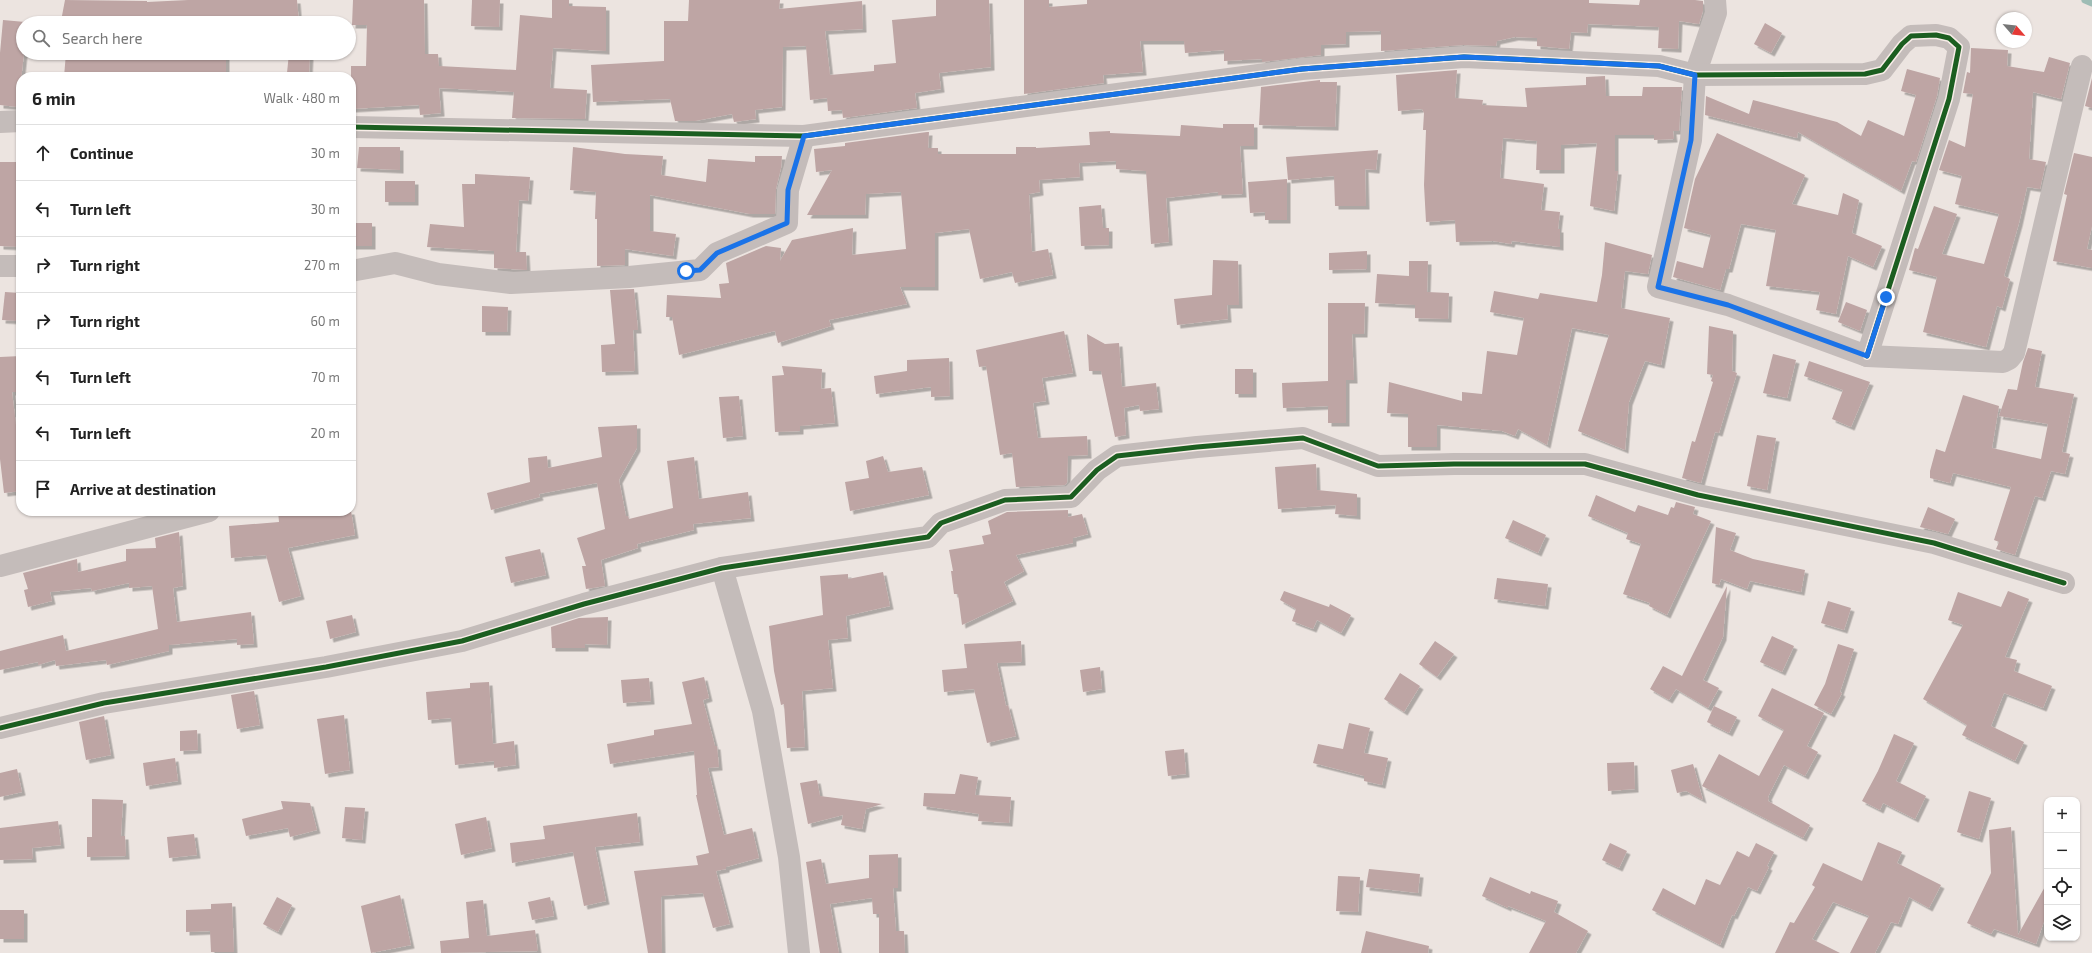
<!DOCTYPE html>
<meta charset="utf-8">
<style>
body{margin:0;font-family:"Exo 2",sans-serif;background:#f2f2f2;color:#222}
.controls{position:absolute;right:12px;bottom:12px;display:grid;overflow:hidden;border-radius:8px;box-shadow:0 1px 3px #0004}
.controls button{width:36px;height:36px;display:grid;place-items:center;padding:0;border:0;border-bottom:1px solid #e0e0e0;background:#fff;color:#222;font:20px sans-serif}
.compass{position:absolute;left:1996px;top:12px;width:36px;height:36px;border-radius:50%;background:#fff;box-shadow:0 1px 3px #0004;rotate:118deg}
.stop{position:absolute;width:12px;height:12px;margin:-9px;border:3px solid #1a73e8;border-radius:50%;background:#fff}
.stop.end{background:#1a73e8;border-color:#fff;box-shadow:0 1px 4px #0008}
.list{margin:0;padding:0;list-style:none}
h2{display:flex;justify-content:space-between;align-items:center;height:52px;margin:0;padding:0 16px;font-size:17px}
h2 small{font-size:13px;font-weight:400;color:#767676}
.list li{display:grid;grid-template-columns:26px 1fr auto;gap:12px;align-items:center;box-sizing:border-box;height:56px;padding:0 16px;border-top:1px solid #e0e0e0}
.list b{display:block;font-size:15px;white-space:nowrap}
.list em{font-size:13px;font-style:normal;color:#767676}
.icon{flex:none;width:22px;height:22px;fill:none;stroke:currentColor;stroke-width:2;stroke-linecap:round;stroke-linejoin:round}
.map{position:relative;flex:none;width:2092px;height:953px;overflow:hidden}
.search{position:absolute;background:#fff;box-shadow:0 1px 3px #0004;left:16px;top:16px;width:340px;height:44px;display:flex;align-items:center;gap:10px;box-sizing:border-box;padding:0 14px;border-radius:22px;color:#767676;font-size:15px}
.panel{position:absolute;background:#fff;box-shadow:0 1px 3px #0004;left:16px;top:72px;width:340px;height:444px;border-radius:16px}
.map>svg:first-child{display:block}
</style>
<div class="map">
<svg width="2092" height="953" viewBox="0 0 2092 953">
<defs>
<filter id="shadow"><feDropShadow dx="3.5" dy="3.5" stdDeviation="0" flood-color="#0004"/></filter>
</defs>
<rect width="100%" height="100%" fill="#ece4e0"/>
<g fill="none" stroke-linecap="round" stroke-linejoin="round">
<path stroke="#9ebcb5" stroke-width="7" d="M2085,0L2092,3"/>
</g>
<g fill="#bea5a4" filter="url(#shadow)">
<path d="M65,0L147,1V2L188,0H297L299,23H69L61,21Z"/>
<path d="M353,0H424L425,54H438L439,66L516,70L520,15L552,18V0H569V6L606,7V51L553,48L550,88L587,90L585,119L512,118L514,92L439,88L441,113L420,115L419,105L351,109V66H366L367,25H352Z"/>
<path d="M472,0H500L499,27L471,26Z"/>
<path d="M689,0H780L779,9L862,1L863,29L825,31L830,75L874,71V65L896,63L892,20L936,16V0H989L991,67L939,73L941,89L915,93L917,108L843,118L842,110L828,111L827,98L810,100L806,46L783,47L782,107L755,110L756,119L734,122L732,114L695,121H675L670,99L593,102L591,65L664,61V21H688Z"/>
<path d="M1024,0H1049V7L1087,4V0H1589V3L1639,5L1640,0H1695L1703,1V11L1699,24L1679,21L1678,49L1658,48L1659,27L1588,24L1587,33L1571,32L1569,49L1537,46V38L1515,37L1497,41L1496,46L1463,45L1381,51V31L1346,32V44L1321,45V55L1262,62V59L1224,61V50L1185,53L1184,41H1140L1143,72L1103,75L1104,83L1024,94Z"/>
<path d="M3,20L25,22L23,23L22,53H24L18,107L0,105V53Z"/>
<path d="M1765,23L1782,33L1771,53L1754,44Z"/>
<path d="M1971,48L2008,50L2007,66L2044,72L2049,57L2070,63L2061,99L2033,92L2029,159L2046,162L2040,189L2027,187L2019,223L2004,276L2010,279L2002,308L1997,306L1986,347L1923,332L1937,277L1909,270L1915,248L1918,249L1934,206L1957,214L1942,254L1984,264L1999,214L1955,204L1962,176L1939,170L1949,140L1965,147L1973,94L1963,93L1967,72L1970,73Z"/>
<path d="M66,53H226V77H64Z"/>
<path d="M289,53L310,54L309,74L287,73Z"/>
<path d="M1907,69L1940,78L1937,96L1916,162L1912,161L1901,191L1798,132L1797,138L1705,115L1706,96L1749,114L1753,100L1837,122L1861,136L1868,120L1904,136L1916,95L1901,91Z"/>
<path d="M1457,70L1455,98L1483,100L1482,105L1527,107L1525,88L1586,85V77L1605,76L1606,96H1642L1643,87H1682L1679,131H1673L1674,139L1654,140V135H1615V171H1618L1614,211L1590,206L1597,143L1561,145V170H1536L1537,141L1503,138L1500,178L1544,184L1541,210L1560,212L1558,229H1560V247L1512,241L1511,244L1493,241L1456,242L1455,220L1426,222L1424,185L1426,130H1423L1424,113L1422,109L1398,111L1396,75Z"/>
<path d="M2092,78V108L2085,106Z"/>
<path d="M1320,80V82H1337L1335,127L1259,125L1261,87Z"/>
<path d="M1223,124H1254V146H1240L1243,194L1218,195V192L1166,198L1169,242L1151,244L1146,171L1116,169V161L1079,163L1080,177L1039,180L1040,192L1029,194L1032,252L1048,249L1053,275L1015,283L1012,272L980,279L969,229L935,233V287H900L907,304L829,320L831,326L778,343L775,331L679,355L672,317H666L667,295L721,298L719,284L729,283L726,263L766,246L781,248L780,261L792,240L853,228L852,255L906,249L901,192L866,194L865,215H807L832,170L816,172L814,149L845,146V143L927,132H929L928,148H938V154H1016V147H1036V148L1090,145L1089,132L1110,131V133L1180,136L1181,125L1223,128Z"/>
<path d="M1717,133L1805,175L1792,204L1838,215L1843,193L1859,200L1852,233L1882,246L1873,267L1848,256L1836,314L1816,310L1820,292L1766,286L1776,230L1741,224L1729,269H1726L1720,290L1673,277L1677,261L1703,268L1711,235L1684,228L1695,179Z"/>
<path d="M359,147H400V170L357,168Z"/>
<path d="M573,147L625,154L663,156L661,175L706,182L708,159L755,162V156H782L781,168L776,189L775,214H750L650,195V231L676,234L673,256L625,249V265L597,266V219H595L596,192L570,190Z"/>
<path d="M1378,150L1376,170L1365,169L1366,206H1335L1334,176L1288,180L1286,157Z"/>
<path d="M2074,153L2092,157V226L2087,249L2092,250V268L2053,261L2067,195L2064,194Z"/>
<path d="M0,162H21V247L0,246Z"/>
<path d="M475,174L530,177L528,201L519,200L516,252H526L527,270L494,268V251L427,247L430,224L464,227L462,184H475Z"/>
<path d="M1287,179V220H1265V212L1250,213L1248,182Z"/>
<rect x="385" y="181" width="30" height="21"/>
<path d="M1101,205L1103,228H1109V245L1081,246L1079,207Z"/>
<rect x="351" y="223" width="21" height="23"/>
<path d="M1605,242L1652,255L1648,274L1625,271L1621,308L1670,318L1661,365L1645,361L1629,402L1625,450L1578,431L1609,335L1572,328L1547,445L1518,429L1515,436L1502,431L1437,425V447H1408V414L1387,413L1389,382L1462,401V392L1482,394L1487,351L1517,355L1524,318L1490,312L1494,291L1538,299L1540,293L1597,302L1602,275Z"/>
<path d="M1367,251V269L1329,270V253Z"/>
<path d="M1213,260L1238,261L1239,305H1227L1228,319L1177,325L1174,299L1212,295Z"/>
<path d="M1409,261H1428L1427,292L1449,293L1448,319L1415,318V305L1375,303L1377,274L1409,276Z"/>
<path d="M634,289L638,330H633L635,371L602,372L601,345L615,344L610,290Z"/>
<path d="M5,292L21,293L20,321L2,320Z"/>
<path d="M1846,302L1867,310L1860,331L1838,322Z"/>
<path d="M1328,303H1365L1364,334H1352L1354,380H1346V423H1328V406L1283,408L1282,383L1328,381Z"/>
<path d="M482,306L508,307L507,332H482Z"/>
<path d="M1709,326L1733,331L1732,371L1737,373L1719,433L1715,432L1701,483L1682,478L1692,441L1695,442L1713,382L1711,381L1713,375L1707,374Z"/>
<path d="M1064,331L1073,373L1042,378L1046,401L1033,403L1038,438L1087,436L1088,455L1068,456L1067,483L1065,485L1016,487L1012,453L1000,455L986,366L979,367L976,350Z"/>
<path d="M1087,334L1105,344L1119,343L1122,387L1156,383L1159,409L1140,411L1139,405L1124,408L1126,435L1115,437L1101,371H1089Z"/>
<path d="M2028,348L2042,351L2035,387L2074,394L2062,452L2070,454L2065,474L2051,471L2042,498L2035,496L2015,555L1996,549L1999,542L1994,540L2011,487L1953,473L1950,483L1930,478V471L1936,449L1945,452L1963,395L1999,406L1992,448L2041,459L2048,424L1999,416L2008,389L2017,390L2023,362Z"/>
<path d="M1773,354L1796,360L1787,398L1763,393Z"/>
<path d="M21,356V392H12L21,466V491L4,493L0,459V357Z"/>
<path d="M949,358L950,396L931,397V387L876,394L874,376L907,371V360Z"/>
<path d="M1809,361L1870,382L1851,427L1832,419L1843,390L1804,376Z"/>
<path d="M782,366L822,369L821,389L831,388L835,423L800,426V431L775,432L772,376L784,375Z"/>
<rect x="1235" y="369" width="18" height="25"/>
<path d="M739,396L743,436L723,438L719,397Z"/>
<path d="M637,425V448L619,480L626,516H628L629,519L673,508L667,461L694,457L699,499L748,492L751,518L693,524L694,530L637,544L638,548L601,560L605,586L586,589L582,566H586L577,538L605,529L597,483L539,494L540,497L491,510L487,493L530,482L528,458L547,456L548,468L602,457L598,427Z"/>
<path d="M1757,435L1776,438L1767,490L1747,486Z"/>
<path d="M883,456L888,472L922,467L929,495L850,511L845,482L869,478L866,461Z"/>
<path d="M1316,464L1317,490L1357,494V516L1335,514L1336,505L1278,509L1275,467Z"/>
<path d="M1596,495L1635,512L1638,505L1668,515L1671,507L1674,508L1676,502L1695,507L1693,514L1711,521L1667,615L1649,606L1650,603L1623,594L1641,544L1626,539L1628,533L1588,516Z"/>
<path d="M1928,507L1955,519L1948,534L1920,527Z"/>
<path d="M1068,510V517L1082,514L1088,534L1073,538V543L1016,555L1024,571L1004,582L1013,601L962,625L958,594H954L951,571H953L949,550L984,544L982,536L991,534L988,521L1007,512Z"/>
<path d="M278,511H351L355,535L288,548L301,596L279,602L266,555L231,558L229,526L279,522Z"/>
<path d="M1513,520L1546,535L1538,553L1505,538Z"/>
<path d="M1716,527L1736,533L1730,550L1753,559L1805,570L1801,592L1750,581L1747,589L1721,579L1719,585L1712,583Z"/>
<path d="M179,532L183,586L173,588L177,622L251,612L254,644L237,645V639L169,645V651L107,665L106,660L56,666L55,660L38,665V662L0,670V651L63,635L66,651L158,629L152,586L129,588V583L92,591L91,588L50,592L52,601L28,607L24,590L28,589L23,573L77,559L78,572L126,561V549L156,548L155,538Z"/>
<path d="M540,549L546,575L511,583L505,557Z"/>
<path d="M883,572L890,606L846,616L848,638L828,640L833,688L802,691L805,747L787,748L784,704L781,705L774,671L769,626L823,615L820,576L848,574V579Z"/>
<path d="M1497,578L1548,584L1545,606L1494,599Z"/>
<path d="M1727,586L1723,637L1703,680L1719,688L1708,708L1676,689L1669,700L1650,689L1663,666L1682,676Z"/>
<path d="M1284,591L1329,607L1330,604L1351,615L1341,633L1317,620L1313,629L1292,621L1296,609L1280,600Z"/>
<path d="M2008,591L2029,599L2005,657L2017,660L2014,671L2052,686L2043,708L2004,693L1991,726L2024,742L2015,761L1962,735L1967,725L1923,699L1963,625L1948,620L1958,592L2001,607Z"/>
<path d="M1828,601L1851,608L1844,630L1821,623Z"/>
<path d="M352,615L356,632L330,639L326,621Z"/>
<path d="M608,617L607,645L585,644V648H552L551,627L579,618Z"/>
<path d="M1772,636L1794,646L1782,672L1760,662Z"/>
<path d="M1021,641L1022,662L997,663L1006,706L1008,705L1016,736L987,743L974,689L944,692L942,670L967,668L964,644Z"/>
<path d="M1435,641L1454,654L1437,677L1419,664Z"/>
<path d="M1838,644L1854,649L1840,692L1842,693L1831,714L1814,705L1825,684Z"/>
<path d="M1100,667L1102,689L1083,692L1080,670Z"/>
<path d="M1400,673L1420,686L1404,712L1384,699Z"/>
<path d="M704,677L709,698L703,700L715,746H717L719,767L708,768L724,835L752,828L759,858L726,867V869L716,871L730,924L713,928L703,893L661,896L662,953H648L634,871L698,865L696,856L709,853L696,795H697L694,751L610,764L607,744L654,735V730L692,724L682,682Z"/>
<path d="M649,678L651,701L623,703L621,680Z"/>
<path d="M489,682L493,744L514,741L516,765L494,768V761L455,765L451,718L428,720L426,692L470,688V683Z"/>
<path d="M1772,688L1824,713L1807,746L1818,752L1805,776L1784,765L1768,797L1769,798L1768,801L1810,825L1803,838L1702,786L1719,754L1759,776L1784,730L1758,716Z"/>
<path d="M254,691L260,725L237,729L231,695Z"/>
<path d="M1714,706L1737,717L1729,733L1707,722Z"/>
<path d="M344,715L350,770L325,774L317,719Z"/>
<path d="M104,716L111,755L86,760L79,722Z"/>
<path d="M1349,723L1370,728L1364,753L1388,758L1382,785L1364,781V776L1313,763L1318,744L1343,749Z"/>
<path d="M197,730L198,750L180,751V731Z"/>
<path d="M1894,734L1914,743L1896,781L1926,796L1915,819L1883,803L1880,810L1862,801L1878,771Z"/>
<path d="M1184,749L1186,774L1168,776L1165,751Z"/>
<path d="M175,758L178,781L146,786L143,763Z"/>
<path d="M1634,762L1635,789L1608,791L1607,763Z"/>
<path d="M1693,764L1703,800L1686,791L1677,793L1671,770Z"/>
<path d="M17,769L22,792L0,797V773Z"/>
<path d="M960,774L978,777L975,795L1011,797L1009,823L978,821L979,814L923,806L924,793L955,794Z"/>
<path d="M817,780L820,796L882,804L866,809L862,829L841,825L843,815L808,824L800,783Z"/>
<path d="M1969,791L1991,798L1979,839L1957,832Z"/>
<path d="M92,799L123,800L121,836H125L126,856L87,857V837H92Z"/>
<path d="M281,801L310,803L317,830L290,837L288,828L246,836L242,819L283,809Z"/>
<path d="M345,807L365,808L362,840L342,838Z"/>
<path d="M637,813L640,842L595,847L606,901L584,906L573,852L512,863L510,843L545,839L543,826Z"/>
<path d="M486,817L492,848L461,855L455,824Z"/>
<path d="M58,821L61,845L32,848L33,859L0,860V828Z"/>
<path d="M2011,827L2018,935L2047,883V913L2036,944L1994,929L1991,934L1967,923L1991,873L1989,830Z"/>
<path d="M194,834L197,855L169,858L167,837Z"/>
<path d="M1878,842L1902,852L1897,863L1941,885L1929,908L1909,897L1898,924L1891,922L1875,953H1850L1869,916L1833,902L1812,939L1840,953H1775L1790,922L1794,923L1815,887L1812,885L1823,863L1862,881Z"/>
<path d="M1610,843L1627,851L1619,868L1602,860Z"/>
<path d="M1756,843L1774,852L1767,866L1769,867L1757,891L1748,887L1734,916L1732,915L1720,945L1652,910L1663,888L1695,905L1706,879L1720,885L1737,851L1749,857Z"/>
<path d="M898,854V888H893L896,931H904L905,953H879V914H873L872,898L830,904L839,953H820L806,862L821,859L826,884L869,878V855Z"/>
<path d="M1369,869L1420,874L1418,893L1366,887Z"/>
<path d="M1338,876L1360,877L1358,912L1336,911Z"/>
<path d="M1490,877L1530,894L1531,891L1558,901L1554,912L1588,931L1576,953H1529L1546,921L1508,906V908L1482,896Z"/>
<path d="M400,895L411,945L371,953L361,906Z"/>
<path d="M277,897L292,905L278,932L263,924Z"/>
<path d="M550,897L554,916L532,920L528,902Z"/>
<path d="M483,900L487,936L535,930L538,951L441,953L440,941L469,938L466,902Z"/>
<path d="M232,903L234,952H211L210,931L186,932V910L211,909V904Z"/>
<rect x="0" y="910" width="24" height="29"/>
<path d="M1366,931L1429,946L1428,953H1361Z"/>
</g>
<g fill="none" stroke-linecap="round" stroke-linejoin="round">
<g stroke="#c4bcba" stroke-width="22">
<path d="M1715,0L1716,13L1695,75L1691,140L1658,287L1728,305L1867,356L2003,362L2009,359L2014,353L2082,66"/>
<path d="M0,122L21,121"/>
<path d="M351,127L804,136L1302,69L1464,57L1659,66L1695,75L1865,74L1882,70L1902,44L1911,36L1936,35L1949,38L1959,47L1949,99L1867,356"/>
<path d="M0,266H21"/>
<path d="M351,271L395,263L438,274L511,283L629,277L700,270L717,253L787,223L788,190L804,136"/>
<path d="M0,566L209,511"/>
<path d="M722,568L763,711L789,857L799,953"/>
<path d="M0,728L104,703L326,667L462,641L584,604L722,568L928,537L941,523L1005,500L1071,497L1097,470L1117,456L1197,447L1303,438L1378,466L1454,464H1585L1698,495L1934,543L2064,583"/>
</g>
<g stroke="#f8ede8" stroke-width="8">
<g id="cycleway">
<path d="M351,127L804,136L1302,69L1464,57L1659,66L1695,75L1865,74L1882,70L1902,44L1911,36L1936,35L1949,38L1959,47L1949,99L1867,356"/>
<path d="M0,728L104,703L326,667L462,641L584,604L722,568L928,537L941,523L1005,500L1071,497L1097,470L1117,456L1197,447L1303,438L1378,466L1454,464H1585L1698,495L1934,543L2064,583"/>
</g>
</g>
<use href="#cycleway" stroke="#1b5e20" stroke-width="5"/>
</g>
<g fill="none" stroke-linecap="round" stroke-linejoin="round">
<path stroke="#1a73e8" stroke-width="5" d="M686,271L700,270L717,253L787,223L788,190L804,136L1302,69L1450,58L1464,57L1659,66L1695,75L1691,140L1658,287L1728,305L1867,356L1886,297"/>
</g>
</svg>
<div class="controls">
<button>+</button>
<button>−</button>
<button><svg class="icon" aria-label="locate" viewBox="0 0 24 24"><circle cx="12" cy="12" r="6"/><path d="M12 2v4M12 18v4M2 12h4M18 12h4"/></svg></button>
<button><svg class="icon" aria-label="layers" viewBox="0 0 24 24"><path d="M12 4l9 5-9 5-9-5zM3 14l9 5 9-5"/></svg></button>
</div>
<svg class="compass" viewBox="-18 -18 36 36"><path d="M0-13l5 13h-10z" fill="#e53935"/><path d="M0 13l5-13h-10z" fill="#767676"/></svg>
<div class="stop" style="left:686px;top:271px"></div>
<div class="stop end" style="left:1886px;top:297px"></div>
<div class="search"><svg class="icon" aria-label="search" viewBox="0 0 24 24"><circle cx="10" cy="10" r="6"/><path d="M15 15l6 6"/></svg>Search here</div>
<section class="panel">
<h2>6 min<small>Walk · 480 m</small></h2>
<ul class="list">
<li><svg class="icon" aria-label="ahead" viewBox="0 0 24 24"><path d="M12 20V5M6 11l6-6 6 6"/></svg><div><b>Continue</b></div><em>30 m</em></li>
<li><svg class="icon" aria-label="left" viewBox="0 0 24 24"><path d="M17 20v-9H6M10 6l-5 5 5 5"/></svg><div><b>Turn left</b></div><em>30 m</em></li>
<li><svg class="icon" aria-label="right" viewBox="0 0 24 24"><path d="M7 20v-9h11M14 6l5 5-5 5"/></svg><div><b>Turn right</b></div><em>270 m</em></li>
<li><svg class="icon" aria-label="right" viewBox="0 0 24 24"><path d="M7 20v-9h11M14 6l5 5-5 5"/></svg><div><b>Turn right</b></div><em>60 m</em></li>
<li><svg class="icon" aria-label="left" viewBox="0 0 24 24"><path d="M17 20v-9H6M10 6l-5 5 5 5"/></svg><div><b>Turn left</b></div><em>70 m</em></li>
<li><svg class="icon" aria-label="left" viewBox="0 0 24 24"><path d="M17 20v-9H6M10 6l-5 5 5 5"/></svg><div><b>Turn left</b></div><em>20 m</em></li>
<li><svg class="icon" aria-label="arrive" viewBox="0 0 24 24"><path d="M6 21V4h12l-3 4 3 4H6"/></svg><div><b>Arrive at destination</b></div></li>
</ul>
</section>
</div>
